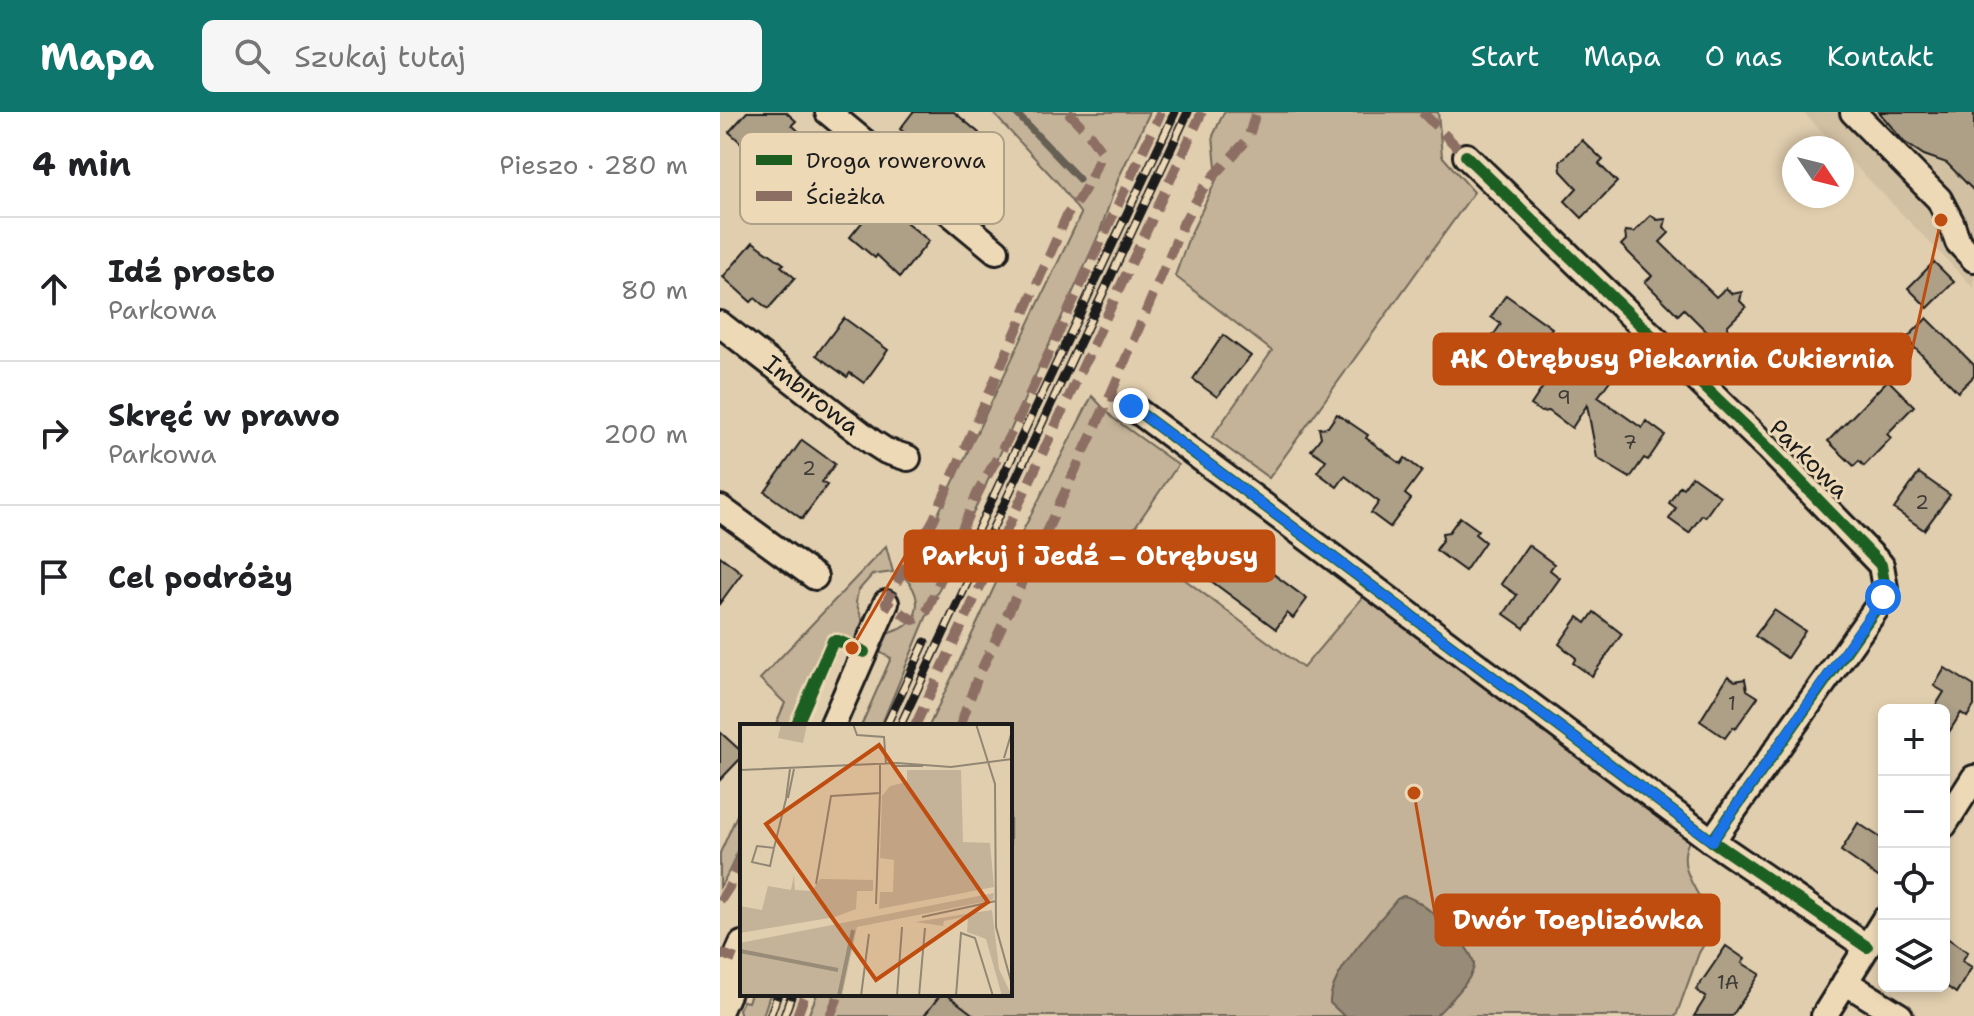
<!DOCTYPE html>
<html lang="pl">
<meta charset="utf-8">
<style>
body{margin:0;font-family:"Shantell Sans",sans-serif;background:#f6f6f6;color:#202124}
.controls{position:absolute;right:24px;bottom:24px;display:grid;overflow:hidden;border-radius:12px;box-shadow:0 4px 12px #0003}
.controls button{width:72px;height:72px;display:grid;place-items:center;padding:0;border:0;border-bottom:2px solid #e0e0e0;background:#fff;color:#202124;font:40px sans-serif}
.compass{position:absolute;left:1062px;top:24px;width:72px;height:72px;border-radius:50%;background:#fff;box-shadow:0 4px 12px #0003;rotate:125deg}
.stop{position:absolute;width:24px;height:24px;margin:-18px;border:6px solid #1a73e8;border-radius:50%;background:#fff}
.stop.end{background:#1a73e8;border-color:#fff;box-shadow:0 2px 8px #0008}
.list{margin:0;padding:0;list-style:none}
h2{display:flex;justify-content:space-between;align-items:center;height:104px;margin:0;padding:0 32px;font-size:34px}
h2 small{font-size:26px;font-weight:400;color:#757577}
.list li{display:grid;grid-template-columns:52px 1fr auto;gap:24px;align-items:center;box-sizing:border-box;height:144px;padding:0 32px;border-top:2px solid #e0e0e0}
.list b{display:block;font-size:30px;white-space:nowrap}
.list p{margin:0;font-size:26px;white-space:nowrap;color:#757577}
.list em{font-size:26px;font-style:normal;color:#757577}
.icon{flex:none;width:44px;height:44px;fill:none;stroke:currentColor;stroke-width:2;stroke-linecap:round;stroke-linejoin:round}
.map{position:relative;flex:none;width:1254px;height:904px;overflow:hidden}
header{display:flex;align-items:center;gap:48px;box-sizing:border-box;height:112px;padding:0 40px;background:#0f766e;color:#fff}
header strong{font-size:38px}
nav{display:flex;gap:44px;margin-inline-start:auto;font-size:28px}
.search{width:560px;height:72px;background:#f6f6f6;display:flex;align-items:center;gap:20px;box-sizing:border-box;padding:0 28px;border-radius:12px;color:#757577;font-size:30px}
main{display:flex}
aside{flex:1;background:#fff}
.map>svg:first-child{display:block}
</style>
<header>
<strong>Mapa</strong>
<div class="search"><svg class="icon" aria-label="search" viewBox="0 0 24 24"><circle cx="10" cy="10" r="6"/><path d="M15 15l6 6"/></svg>Szukaj tutaj</div>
<nav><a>Start</a><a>Mapa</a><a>O nas</a><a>Kontakt</a></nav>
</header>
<main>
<aside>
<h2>4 min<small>Pieszo · 280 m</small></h2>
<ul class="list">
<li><svg class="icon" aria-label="ahead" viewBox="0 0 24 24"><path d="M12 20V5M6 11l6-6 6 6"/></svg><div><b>Idź prosto</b><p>Parkowa</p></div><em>80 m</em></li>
<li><svg class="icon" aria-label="right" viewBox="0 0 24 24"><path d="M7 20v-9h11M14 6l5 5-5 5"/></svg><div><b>Skręć w prawo</b><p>Parkowa</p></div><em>200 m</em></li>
<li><svg class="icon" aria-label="arrive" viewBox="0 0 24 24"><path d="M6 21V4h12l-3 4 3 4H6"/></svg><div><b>Cel podróży</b></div></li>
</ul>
</aside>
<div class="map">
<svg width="1254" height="904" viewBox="0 0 1254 904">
<rect width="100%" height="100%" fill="#e1ceae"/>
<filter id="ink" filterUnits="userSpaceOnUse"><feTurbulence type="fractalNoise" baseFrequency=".0125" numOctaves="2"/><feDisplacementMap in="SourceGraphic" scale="16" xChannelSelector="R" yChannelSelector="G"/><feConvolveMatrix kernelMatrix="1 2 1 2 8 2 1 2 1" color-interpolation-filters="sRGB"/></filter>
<g filter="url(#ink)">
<path fill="#d2c0a2" d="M1083,0H1254V176L1122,40V36H1118Z"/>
<g fill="#c4b398" stroke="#70685a" stroke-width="2">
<path d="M272,0H430L399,65L379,122L205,508L161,614H141L171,546L161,541L160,530C169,516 176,522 187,513C203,499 198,478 184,465L197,446L361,102L338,71Z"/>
<path d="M504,0H718L722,44L754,80L549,366L492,325L552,239L455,164L468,128L497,66L493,24Z"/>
<path d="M372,284L393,306L458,353L408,425L583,556L644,484L970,728C953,754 981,783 992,808L986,829L979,841L956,904H88L97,882H290V614H209L277,469Z"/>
<path d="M166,434L173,460L152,463L138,479L136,490L144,513L138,534L110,522L69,614H55L65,591L40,567Z"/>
<path d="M22,692C22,727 19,745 0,775V741Z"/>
<path d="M31,882H50L43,904H21L19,897L23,889L28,890Z"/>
</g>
<path fill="#988b77" stroke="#665f53" stroke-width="2" d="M683,784C700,784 755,836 754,853C754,867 726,893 716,904H624L610,891C609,861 658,811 677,787Z"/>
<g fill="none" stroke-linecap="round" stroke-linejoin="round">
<path stroke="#665f53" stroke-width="7" d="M295,0L359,67"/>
</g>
<g fill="#ae9f87" stroke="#1c1c1c" stroke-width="2">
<path d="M27,0H66L76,9L72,13L88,28L57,63L9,20Z"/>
<path d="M193,0H234L259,21L233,53L216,39L212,44L180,17Z"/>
<path d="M1159,0H1254V79L1227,51L1204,43L1184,30Z"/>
<path d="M862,28L883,48L879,52L897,70L862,106L845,89L857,76L841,59L840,50Z"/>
<path d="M156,93L173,107L176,102L209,129L180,165L157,143L155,146L130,125Z"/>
<path d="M931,103L937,108L946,107L944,115L949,121L940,130L996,185L1006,176L1012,182L1022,180L1020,189L1026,195L1007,214L1009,223L999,221L994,227L964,197L958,203L925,170L932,164L901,133L906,128L905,119L914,120Z"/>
<path d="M33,130L64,152L61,154L75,166L48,197L35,186L31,190L3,165Z"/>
<path d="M1214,150L1234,170L1208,196L1188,176Z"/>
<path d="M786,183L832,216L805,253L770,228L781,212L771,205Z"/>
<path d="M124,206L168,238L144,271L130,261L127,265L96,243Z"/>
<path d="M1207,206L1254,253V264L1238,280L1186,227Z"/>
<path d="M503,223L531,244L497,285L473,267Z"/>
<path d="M855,254L868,264L875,255L891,267L878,285L922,316L926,309L945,323L928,348L924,346L910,366L877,346L867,293L852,316L829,299L821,300L811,293L835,257L847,266Z"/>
<path d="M1168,268L1194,294L1167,322L1171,326L1144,354L1139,349L1134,354L1108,329Z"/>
<path d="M617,302L648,323L646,326L681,352L685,346L702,359L685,382L691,387L670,415L651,401L659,390L625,364L617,375L597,360L606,348L591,338L601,325L599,316L608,315Z"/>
<path d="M82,328L115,352L102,370L107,373L82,407L45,380Z"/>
<path d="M1199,361L1230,383L1204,418L1174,397Z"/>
<path d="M972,364L1000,384L985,405L982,403L969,421L949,407L956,396L949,391L960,374L963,376Z"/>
<path d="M740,405L758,418L755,422L765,430L745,459L716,438L723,427L722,421L729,420Z"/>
<path d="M508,428L587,487L573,506L567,501L556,517L483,463Z"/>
<path d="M808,433L834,452L830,458L840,466L804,516L784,502L797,483L781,472Z"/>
<path d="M0,444L22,461L0,491Z"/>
<path d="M1054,498L1085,519L1067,546L1035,524Z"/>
<path d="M874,500L902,522L872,564L853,551L856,546L839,532L858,505L866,511Z"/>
<path d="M1225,556L1254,574V594L1247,605L1241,601L1224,628V598H1213L1224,580L1214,574Z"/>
<path d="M1008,564L1015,569L1025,567L1027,578L1038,585L1015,617L1013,615L1005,626L980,609Z"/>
<path d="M0,620L22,640V645L0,668Z"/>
<path d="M1138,711L1164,728V769L1121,739Z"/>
<path d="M1224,824L1248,840L1242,849L1252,855L1236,881L1226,874L1224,877Z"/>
<path d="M1006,834L1025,847L1022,851L1040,862L1012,904H974L986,885L976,878Z"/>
<path d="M221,882H226L255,904H204Z"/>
</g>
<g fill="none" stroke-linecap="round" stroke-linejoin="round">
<g stroke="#1c1c1c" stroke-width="30">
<g id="minor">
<path d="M108,0L276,139"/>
<path d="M1133,0L1219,87L1231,110L1238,130L1254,147"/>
<path d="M746,44L1048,336L1161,453L1165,476L1158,494L992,729L1147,835"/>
<path id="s1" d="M0,212L152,330L166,339L188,346"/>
<path d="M411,294L992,729"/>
<path d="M0,396L95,465"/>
<path d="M112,614L166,491"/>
<path d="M1224,713L1254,666"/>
<path d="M1125,870L1180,904"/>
<path d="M0,898L8,880L6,870L22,832"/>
<path d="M1104,904L1164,808"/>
</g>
</g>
<use href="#minor" stroke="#eed9b7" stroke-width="24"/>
<g stroke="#1c1c1c" stroke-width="9">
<g id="rail">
<path d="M242,451L455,0"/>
<path d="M166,614L205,530"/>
<path d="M180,614L468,0"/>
<path d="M50,904L58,882"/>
<path d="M64,904L72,882"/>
</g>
</g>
<use href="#rail" stroke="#eed9b7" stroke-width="6" stroke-dasharray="18" stroke-linecap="butt"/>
<g stroke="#8d6e63" stroke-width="10" stroke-dasharray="20 10" stroke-linecap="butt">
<path d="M348,0L369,22L381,39C374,64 363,83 347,103L214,407C198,436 180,461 166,491L193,508L200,506L207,499L257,382L295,314L441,0"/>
<path d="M702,0L746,44"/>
<path d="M390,284L464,110L484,75L528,27L536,0"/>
<path d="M195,614L482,0"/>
<path d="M240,614L257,567L390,284L411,294"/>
<path d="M0,789L9,775L22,743"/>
<path d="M0,841L16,847"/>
<path d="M77,904L85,882"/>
<path d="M110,904L119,882"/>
</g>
<g stroke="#eed9b7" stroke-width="17">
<g id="cycleway">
<path d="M746,44L1048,336L1161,453L1165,476L1158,494L992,729L1147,835"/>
<path d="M411,294L992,729"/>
<path d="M76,614L113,529H118L144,540"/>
</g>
</g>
<use href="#cycleway" stroke="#1b5e20" stroke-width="12"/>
</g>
</g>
<g fill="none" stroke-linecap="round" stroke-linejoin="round" filter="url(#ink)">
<path stroke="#1a73e8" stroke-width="10" d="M411,294L992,729L1163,485"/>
</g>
<g text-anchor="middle" stroke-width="6" stroke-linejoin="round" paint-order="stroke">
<g font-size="20" fill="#403d37">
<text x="844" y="292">9</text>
<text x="910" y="337">7</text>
<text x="89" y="363">2</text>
<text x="1202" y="397">2</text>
<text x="1012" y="598">1</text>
<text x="1008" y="877">1A</text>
</g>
<g font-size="24" fill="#1c1c1c" stroke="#eed9b7">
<text dy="8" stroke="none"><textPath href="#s1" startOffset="116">Imbirowa</textPath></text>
<text transform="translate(1089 347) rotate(45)" y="8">Parkowa</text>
</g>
</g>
<g transform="translate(20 612)">
<rect width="272" height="272" fill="#e1ceae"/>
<path d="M41,0H67L63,19L38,14ZM167,46H221L223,118L250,119L254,163L139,185L140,168H153L154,136L140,134L142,72L150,62L167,58ZM54,151L55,166L72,167L80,155L133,156V167H117L116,185L95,193L0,209V182L22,186L28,162L51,166ZM254,169L253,176L117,203L102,272H0V219ZM252,186L259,245L272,272H262L246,215L227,208L228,192L204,197L203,202L175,198Z" fill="#c4b398"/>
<path fill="none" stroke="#988b77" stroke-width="4" d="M0,227L98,246M99,272L113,206"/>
<path fill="none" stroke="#928774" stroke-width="2" d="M113,0L117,11L144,13L146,40M236,0L255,60L256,203L272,261M264,34L272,7M152,42H183M0,46L157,39L211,43L272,35M48,74L54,45M46,75L50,45M34,124L30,142L12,138L17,122L34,124L46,75M76,160L91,72L140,69V41M136,180L140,69M182,193L256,177M121,272L129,210M157,272L162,203M179,272L185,204M216,272L221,209L235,214L253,272"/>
<path fill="#bf4d0f" fill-opacity="0.15" stroke="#bf4d0f" stroke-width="4" d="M139,21L248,178L136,256L26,100Z"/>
<rect width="272" height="272" fill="none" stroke="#1c1c1c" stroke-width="4"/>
</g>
<rect x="20" y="20" width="264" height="92" rx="12" fill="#eed9b7" stroke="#afa088" stroke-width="2"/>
<rect x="36" y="43" width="36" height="10" fill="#1b5e20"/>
<rect x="36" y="79" width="36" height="10" fill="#8d6e63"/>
<g font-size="22" fill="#1c1c1c">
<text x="86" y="56">Droga rowerowa</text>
<text x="86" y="92">Ścieżka</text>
</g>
<path fill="none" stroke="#bf4d0f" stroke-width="3" d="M1221 108L1190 247M132 536L185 444M694 681L716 808"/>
<g fill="#bf4d0f" stroke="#eed9b7" stroke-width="3">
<circle cx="1221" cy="108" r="8"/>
<circle cx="132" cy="536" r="8"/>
<circle cx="694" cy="681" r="8"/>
</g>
<g fill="#bf4d0f" stroke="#bf4d0f" stroke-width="3">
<rect x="714" y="222" width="476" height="50" rx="8"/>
<rect x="185" y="419" width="369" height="50" rx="8"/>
<rect x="716" y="783" width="283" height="50" rx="8"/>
</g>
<g font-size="26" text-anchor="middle" font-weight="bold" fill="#fff">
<text x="952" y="256">AK Otrębusy Piekarnia Cukiernia</text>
<text x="370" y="453">Parkuj i Jedź – Otrębusy</text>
<text x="858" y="817">Dwór Toeplizówka</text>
</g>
</svg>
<div class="controls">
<button>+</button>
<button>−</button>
<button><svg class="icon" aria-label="locate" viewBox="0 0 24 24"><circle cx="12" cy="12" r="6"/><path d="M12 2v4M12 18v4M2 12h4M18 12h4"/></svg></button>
<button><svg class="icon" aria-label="layers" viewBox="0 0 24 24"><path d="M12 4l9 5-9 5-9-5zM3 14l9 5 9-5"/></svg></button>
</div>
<svg class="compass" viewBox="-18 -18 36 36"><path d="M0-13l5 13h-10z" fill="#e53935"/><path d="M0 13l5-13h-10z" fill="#757577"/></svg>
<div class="stop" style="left:1163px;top:485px"></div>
<div class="stop end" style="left:411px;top:294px"></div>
</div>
</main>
